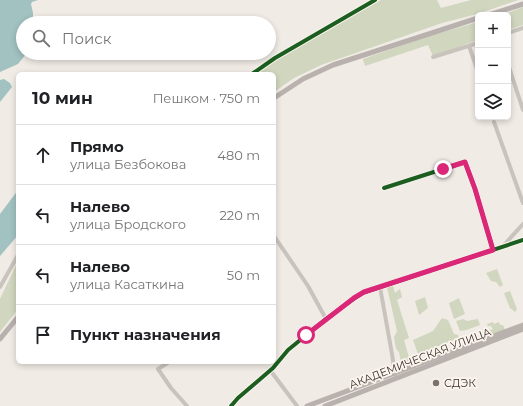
<!DOCTYPE html>
<html lang="ru">
<meta charset="utf-8">
<style>
body{margin:0;font-family:Montserrat,sans-serif;background:#f6f6f6;color:#202124}
.controls{position:absolute;right:12px;top:12px;display:grid;overflow:hidden;border-radius:6px;box-shadow:0 2px 6px #0003}
.controls button{width:36px;height:36px;display:grid;place-items:center;padding:0;border:0;border-bottom:1px solid #e0e0e0;background:#fff;color:#202124;font:20px sans-serif}
.stop{position:absolute;width:12px;height:12px;margin:-9px;border:3px solid #db2777;border-radius:50%;background:#fff}
.stop.end{background:#db2777;border-color:#fff;box-shadow:0 1px 4px #0008}
.list{margin:0;padding:0;list-style:none}
h2{display:flex;justify-content:space-between;align-items:center;height:52px;margin:0;padding:0 16px;font-size:17px}
h2 small{font-size:13px;font-weight:400;color:#757577}
.list li{display:grid;grid-template-columns:26px 1fr auto;gap:12px;align-items:center;box-sizing:border-box;height:60px;padding:0 16px;border-top:1px solid #e0e0e0}
.list b{display:block;font-size:15px;white-space:nowrap}
.list p{margin:0;font-size:13px;white-space:nowrap;color:#757577}
.list em{font-size:13px;font-style:normal;color:#757577}
.icon{flex:none;width:22px;height:22px;fill:none;stroke:currentColor;stroke-width:2;stroke-linecap:round;stroke-linejoin:round}
.map{position:relative;flex:none;width:523px;height:406px;overflow:hidden}
.search{position:absolute;background:#fff;box-shadow:0 2px 6px #0003;left:16px;top:16px;width:260px;height:44px;display:flex;align-items:center;gap:10px;box-sizing:border-box;padding:0 14px;border-radius:22px;color:#757577;font-size:15px}
.panel{position:absolute;background:#fff;box-shadow:0 2px 6px #0003;left:16px;top:72px;width:260px;height:292px;border-radius:6px}
.map>svg:first-child{display:block}
</style>
<div class="map">
<svg width="523" height="406" viewBox="0 0 523 406">
<rect width="100%" height="100%" fill="#f0ebe5"/>
<g fill="#d1d6bf">
<path d="M381,0H437L441,8L471,0H518L477,14L442,23L321,65L294,78L274,92V74H257L275,61Z"/>
<path d="M523,7V25L508,30V15H502Z"/>
<path d="M478,22V40L433,56L428,45L365,66L363,59L426,37Z"/>
<path d="M18,261V309L0,332V299Z"/>
<path d="M497,269L503,285L500,287L496,282L491,281L486,273Z"/>
<path d="M393,286L395,293L400,289L402,297L397,300L409,338L404,340L411,364L409,367H402L399,352L396,349L394,337L397,331L387,287Z"/>
<path d="M510,291L517,309L515,312L510,308L504,293Z"/>
<path d="M425,297L428,308L419,315L415,301Z"/>
<path d="M459,298L465,314L454,319L449,303Z"/>
<path d="M442,318L448,320L454,334L458,335L459,338L418,354L413,340L433,331Z"/>
<path d="M463,319L467,321L478,319L480,325L466,330L460,331L456,321Z"/>
<path d="M493,322L494,324L499,322L500,325H503L505,330L491,335L490,330L493,329L491,326H488L487,324Z"/>
</g>
<g fill="#a1c2c1">
<path d="M0,0H38L32,2L31,4L33,13V23H23V53L26,54L18,64L0,72Z"/>
<path d="M4,79L10,83L12,87L0,102V80Z"/>
<path d="M18,190V235L0,256V214Z"/>
</g>
<g fill="none" stroke-linecap="round" stroke-linejoin="round">
<g stroke="#c9c3be" stroke-width="4">
<path d="M508,33L523,28"/>
<path d="M469,46L478,72"/>
<path d="M433,57L478,43"/>
<path d="M508,64L523,110"/>
<path d="M252,74L275,58L375,0"/>
<path d="M494,122L523,203"/>
<path d="M384,188L465,162L475,189L493,250"/>
<path d="M274,236L308,286L326,319"/>
<path d="M504,245L523,224"/>
<path d="M0,287L18,255"/>
<path d="M380,287L392,354L395,375"/>
<path d="M169,362L158,369L171,388L187,406"/>
<path d="M270,370L297,406"/>
<path d="M231,406L238,398L273,368L288,350L326,319L362,293L523,240"/>
</g>
<g stroke="#b8b1ad" stroke-width="5">
<path d="M489,15L523,4"/>
<path d="M274,98L303,79L333,65L478,18"/>
<path d="M0,339L18,317"/>
<path d="M307,406L523,325"/>
<path d="M325,406L523,329"/>
</g>
<g stroke="#fbf5ee" stroke-width="6">
<g id="cycleway">
<path d="M252,74L275,58L375,0"/>
<path d="M384,188L465,162L475,189L493,250"/>
<path d="M231,406L238,398L273,368L288,350L326,319L362,293L523,240"/>
</g>
</g>
<use href="#cycleway" stroke="#1b5e20" stroke-width="4"/>
</g>
<g fill="none" stroke-linecap="round" stroke-linejoin="round">
<path stroke="#db2777" stroke-width="5" d="M306,335L354,298L364,292L493,250L475,189L465,162L443,169"/>
</g>
<circle fill="#7a716c" stroke="#fbf5ee" stroke-width="1.5" cx="436" cy="383" r="4"/>
<g text-anchor="middle" stroke-width="3.5" stroke-linejoin="round" paint-order="stroke">
<g font-size="11" fill="#3b302b" stroke="#fbf5ee">
<text transform="translate(420 358) rotate(-21)" y="4">АКАДЕМИЧЕСКАЯ УЛИЦА</text>
</g>
<g font-size="11" fill="#3b302b" stroke="#fbf5ee" text-anchor="start">
<text x="444" y="387">СДЭК</text>
</g>
</g>
</svg>
<div class="controls">
<button>+</button>
<button>−</button>
<button><svg class="icon" aria-label="layers" viewBox="0 0 24 24"><path d="M12 4l9 5-9 5-9-5zM3 14l9 5 9-5"/></svg></button>
</div>
<div class="stop" style="left:306px;top:335px"></div>
<div class="stop end" style="left:443px;top:169px"></div>
<div class="search"><svg class="icon" aria-label="search" viewBox="0 0 24 24"><circle cx="10" cy="10" r="6"/><path d="M15 15l6 6"/></svg>Поиск</div>
<section class="panel">
<h2>10 мин<small>Пешком · 750 m</small></h2>
<ul class="list">
<li><svg class="icon" aria-label="ahead" viewBox="0 0 24 24"><path d="M12 20V5M6 11l6-6 6 6"/></svg><div><b>Прямо</b><p>улица Безбокова</p></div><em>480 m</em></li>
<li><svg class="icon" aria-label="left" viewBox="0 0 24 24"><path d="M17 20v-9H6M10 6l-5 5 5 5"/></svg><div><b>Налево</b><p>улица Бродского</p></div><em>220 m</em></li>
<li><svg class="icon" aria-label="left" viewBox="0 0 24 24"><path d="M17 20v-9H6M10 6l-5 5 5 5"/></svg><div><b>Налево</b><p>улица Касаткина</p></div><em>50 m</em></li>
<li><svg class="icon" aria-label="arrive" viewBox="0 0 24 24"><path d="M6 21V4h12l-3 4 3 4H6"/></svg><div><b>Пункт назначения</b></div></li>
</ul>
</section>
</div>
